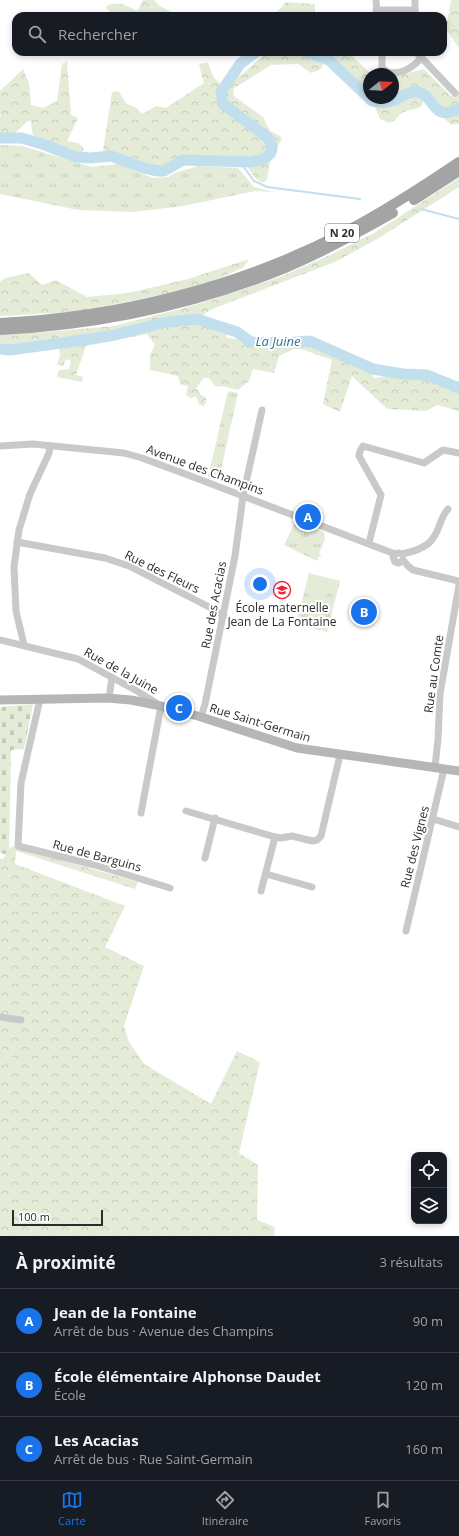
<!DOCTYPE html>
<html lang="fr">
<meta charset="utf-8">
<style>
body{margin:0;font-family:"Open Sans",sans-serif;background:#242831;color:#f1f3f6}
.controls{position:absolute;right:12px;bottom:12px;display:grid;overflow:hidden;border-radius:8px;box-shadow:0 2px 6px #0003}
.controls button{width:36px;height:36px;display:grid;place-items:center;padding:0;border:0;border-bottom:1px solid #363941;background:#171b24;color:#f1f3f6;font:20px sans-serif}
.compass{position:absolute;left:363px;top:68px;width:36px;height:36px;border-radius:50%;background:#171b24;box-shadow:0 2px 6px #0003;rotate:72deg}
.scale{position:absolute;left:12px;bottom:10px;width:91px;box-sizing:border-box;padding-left:4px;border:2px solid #2c2c2c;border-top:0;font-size:11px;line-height:14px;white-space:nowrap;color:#2c2c2c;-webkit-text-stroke:3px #fff;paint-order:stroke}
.you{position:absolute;left:260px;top:584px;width:14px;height:14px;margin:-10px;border:3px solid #fff;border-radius:50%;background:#1a73e8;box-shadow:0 0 0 6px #1a73e833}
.badge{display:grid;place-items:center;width:26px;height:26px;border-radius:50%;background:#1a73e8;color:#fff;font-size:13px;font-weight:700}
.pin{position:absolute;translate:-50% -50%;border:2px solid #fff;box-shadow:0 1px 4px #0006}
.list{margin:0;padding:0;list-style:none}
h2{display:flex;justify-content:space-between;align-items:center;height:52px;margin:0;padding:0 16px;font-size:17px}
h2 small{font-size:13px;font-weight:400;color:#9ea1a6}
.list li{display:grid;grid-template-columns:26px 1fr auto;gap:12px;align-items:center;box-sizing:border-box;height:64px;padding:0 16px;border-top:1px solid #363941}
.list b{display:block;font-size:15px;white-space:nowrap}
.list p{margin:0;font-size:13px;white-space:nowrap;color:#9ea1a6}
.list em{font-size:13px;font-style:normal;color:#9ea1a6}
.icon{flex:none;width:22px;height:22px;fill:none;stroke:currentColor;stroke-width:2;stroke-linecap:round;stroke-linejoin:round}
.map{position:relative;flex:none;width:459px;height:1236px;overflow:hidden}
.search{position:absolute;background:#171b24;box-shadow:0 2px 6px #0003;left:12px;right:12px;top:12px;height:44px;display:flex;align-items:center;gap:10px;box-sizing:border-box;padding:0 14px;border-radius:12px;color:#9ea1a6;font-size:15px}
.sheet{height:244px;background:#171b24}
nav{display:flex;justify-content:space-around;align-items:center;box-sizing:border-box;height:56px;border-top:1px solid #363941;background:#171b24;font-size:11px;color:#9ea1a6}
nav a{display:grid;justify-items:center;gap:2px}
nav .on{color:#1a73e8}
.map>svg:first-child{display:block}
</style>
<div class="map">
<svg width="459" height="1236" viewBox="0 0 459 1236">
<defs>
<pattern id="grass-tufts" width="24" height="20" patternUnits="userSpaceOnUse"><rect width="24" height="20" fill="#e4ecd8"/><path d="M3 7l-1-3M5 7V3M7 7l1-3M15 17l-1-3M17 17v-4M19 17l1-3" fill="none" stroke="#c4cbba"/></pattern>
<pattern id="forest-crowns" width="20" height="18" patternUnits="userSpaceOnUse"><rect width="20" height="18" fill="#e4ecd8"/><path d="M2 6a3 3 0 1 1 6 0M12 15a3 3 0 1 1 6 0" fill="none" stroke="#c4cbba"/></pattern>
<pattern id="cemetery-stones" width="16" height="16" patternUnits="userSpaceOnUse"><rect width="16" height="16" fill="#e4ecd8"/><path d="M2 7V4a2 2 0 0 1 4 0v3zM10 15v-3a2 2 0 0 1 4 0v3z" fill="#c4cbba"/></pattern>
</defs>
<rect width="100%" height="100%" fill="#fff"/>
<g fill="url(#grass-tufts)">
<path d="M0,145L22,146L92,167L118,164L153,178L168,177L177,172L199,166L238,168L254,187L274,192L255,191L183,206L133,212L78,210L0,194Z"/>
<path d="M228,391L238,393L219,479L208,477Z"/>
<path d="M295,522L324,532L325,539L319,554L321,555L320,557L319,556L317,561L284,545Z"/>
<path d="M309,573L340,581L327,632L296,624Z"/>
<path d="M0,1049C8,1052 17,1057 17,1066L15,1068L0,1063Z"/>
</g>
<g fill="url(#forest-crowns)">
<path d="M143,0H154L160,6L171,12L174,16H113L106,7C116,0 126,5 136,11L138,10Z"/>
<path d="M451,0H459V48L446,29Z"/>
<path d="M286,2L315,4V12H299V16H270V13L277,12Z"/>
<path d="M267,52H348L371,74H369V98H393V77L424,69L451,96L459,91V123L451,125L424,98L422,106C416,110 411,109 404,112C397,115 398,120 389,123L380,119L374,105L365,99L333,64L325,60L320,70L311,73L298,64L271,65L233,89L234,96L263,117L270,131L280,136L282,139L271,157L267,180L262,183L255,178L242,159C223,158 203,155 184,158C174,160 165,167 154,168L103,151L112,92L118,91L127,104L137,108L142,114L156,106L166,108L204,83L199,65L202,63H208L214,78L222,85L244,73Z"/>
<path d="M67,61L71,115L78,118L67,141L78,143L82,146L84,151L77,155L65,150L60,146L34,138L32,131L31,121H28L13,135L0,136V117L1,116L0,113V91L23,69L29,83L31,105L43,108L57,101L62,64Z"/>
<path d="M459,178V187L379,238L335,262L210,310L200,317L209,325L226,332L227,338L245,340L257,346H281L308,343L322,347L326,351L336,354L344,353L373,365L376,367L372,375L374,378C390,376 408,369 424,371C436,372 447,380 459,382V411L437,405L426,411L387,409L352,376L340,412L323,404L332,360L301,349H294L279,356L274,373L253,369L249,381L238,390L227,387L215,386L209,378H204L196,388L201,395L205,397C208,400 206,404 203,406L199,404L196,396L191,398L186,395L188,386L180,384L178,376L150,370V355L155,345L147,334L86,346L76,375L83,377L82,382L57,377L59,370L69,369L71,361L66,359L63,366L57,365L60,356L59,348L0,353V334L33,333L114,326L195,305L280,277L330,255L374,233Z"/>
<path d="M249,259L244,267L207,284L166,294L74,312L0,316V282L5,278L29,273L42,285L56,280L87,297L128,293L188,279Z"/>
<path d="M12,846L138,882L135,889L16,851L15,864L125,906L105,947L144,966L124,1026L129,1042L144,1064L211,1104L237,1051L260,1062L239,1153L258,1165L257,1220L275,1227L274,1236H0V1063L15,1068L17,1066C17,1057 8,1052 0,1049V859H3Z"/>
</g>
<path fill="url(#cemetery-stones)" d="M33,704L24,749L11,750L9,855L0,853V707Z"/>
<path fill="#e4ecd8" d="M316,578L332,582V591L329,592L313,589L312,586L314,579Z"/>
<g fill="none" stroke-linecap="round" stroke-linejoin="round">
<g stroke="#c2dfee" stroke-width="2">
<path d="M240,162L254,181L267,187L360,199"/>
<path d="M421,209L459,219"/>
</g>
<g stroke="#c2dfee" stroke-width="11">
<path d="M307,52L329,60L372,101C394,108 406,89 417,92C437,96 430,122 459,109"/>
<path d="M0,138H22L45,145L76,157L90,158L111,156L144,168L158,171H164L183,160L251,162C267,160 279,152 267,137L223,104L221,92L240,64L256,52"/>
<path d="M0,349L10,350L90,339L115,335L162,323L197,319L237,332L251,342L284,343L310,341L373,369L403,374L427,375L459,388"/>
</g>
<g stroke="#c9c9c9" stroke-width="7">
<path d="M376,0L377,16"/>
<path d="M415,1V16"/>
<path d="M376,10H415"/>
<path d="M382,52V68C394,79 412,69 421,58"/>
<path d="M416,52L455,93"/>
<path d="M0,446L33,444L124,453L142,458L188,475L395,554"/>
<path d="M17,542L105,558L129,566L213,609L224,616"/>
<path d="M369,543L381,495L359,456L360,451L363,446L424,463L443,450L459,453"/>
<path d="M395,554L399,553L402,554C412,552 428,547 433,538C440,529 440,518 448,509"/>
<path d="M395,554L393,557L395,562L399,563L403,560"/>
<path d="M403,560L408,566L413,570L459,581"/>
<path d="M0,640L78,659L137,691L161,706L141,813"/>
<path d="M24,645L16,611L14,567L19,530L30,494L49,453L50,446"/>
<path d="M40,699L21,783L18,846L95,865L170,888"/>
<path d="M109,699L112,677"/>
<path d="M201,717L205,704L235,556L243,496L262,410"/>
<path d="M435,767L438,739L440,694L459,585"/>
<path d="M186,811L275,837L281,838L292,836L312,841L317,840L321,836L340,755"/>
<path d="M433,819L459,827"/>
<path d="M205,858L215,818"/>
<path d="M266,874L312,887"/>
<path d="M261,891L275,837"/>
<path d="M406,931L444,769"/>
<path d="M0,1017L21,1020"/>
</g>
<path stroke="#b6b6b6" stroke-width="9" d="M0,700L107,698L131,700L161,706L201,717L297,748L459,771"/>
<g stroke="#a4a4a4" stroke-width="10">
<path d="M414,200L459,171"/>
<path d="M0,323C120,317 239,287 345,232C385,211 422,187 459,162"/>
<path d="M0,330C98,325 194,305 285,268C323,252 358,233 393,213"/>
</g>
</g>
<defs>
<g id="school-ring" transform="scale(0.9)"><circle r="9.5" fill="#fff" stroke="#f41e39" stroke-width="1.5"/><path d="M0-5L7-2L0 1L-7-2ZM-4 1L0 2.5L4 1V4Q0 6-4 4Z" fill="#f41e39"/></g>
</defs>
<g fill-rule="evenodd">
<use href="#school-ring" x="282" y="590"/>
</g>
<g text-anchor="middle" stroke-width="4" stroke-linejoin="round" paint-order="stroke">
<rect fill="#fff" stroke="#6b6b6b" stroke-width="1" x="325" y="224" width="34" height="18" rx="3"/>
<g font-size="11" font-weight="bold" fill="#2c2c2c">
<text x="342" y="237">N 20</text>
</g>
<g font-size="12" fill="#2c2c2c" stroke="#fff">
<text transform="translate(205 470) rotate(20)" y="4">Avenue des Champins</text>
<text transform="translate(162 572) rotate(26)" y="4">Rue des Fleurs</text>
<text transform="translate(214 605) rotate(-79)" y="4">Rue des Acacias</text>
<text transform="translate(121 671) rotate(29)" y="4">Rue de la Juine</text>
<text transform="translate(434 674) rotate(-82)" y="4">Rue au Comte</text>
<text transform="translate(260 723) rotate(17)" y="4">Rue Saint-Germain</text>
<text transform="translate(415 847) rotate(-76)" y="4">Rue des Vignes</text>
<text transform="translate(97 856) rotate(15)" y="4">Rue de Barguins</text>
</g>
<g font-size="12" fill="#2c2c2c" stroke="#fff">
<text x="282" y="612">École maternelle<tspan x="282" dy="14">Jean de La Fontaine</tspan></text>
</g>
<g font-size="13" font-style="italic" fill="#347494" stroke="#fff">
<text x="278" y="346">La Juine</text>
</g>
</g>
</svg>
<div class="controls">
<button><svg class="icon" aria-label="locate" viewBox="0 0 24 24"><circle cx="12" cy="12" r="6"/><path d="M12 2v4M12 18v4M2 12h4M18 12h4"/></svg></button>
<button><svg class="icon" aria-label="layers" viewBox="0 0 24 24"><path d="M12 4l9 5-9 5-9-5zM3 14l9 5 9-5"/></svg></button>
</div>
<svg class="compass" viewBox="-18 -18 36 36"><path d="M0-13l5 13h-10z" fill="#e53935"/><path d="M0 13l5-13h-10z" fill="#9ea1a6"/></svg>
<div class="scale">100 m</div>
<div class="you"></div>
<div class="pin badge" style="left:308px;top:517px">A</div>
<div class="pin badge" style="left:364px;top:612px">B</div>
<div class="pin badge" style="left:179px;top:708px">C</div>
<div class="search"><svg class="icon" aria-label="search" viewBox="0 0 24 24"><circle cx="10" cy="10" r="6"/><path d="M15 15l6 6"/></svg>Rechercher</div>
</div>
<section class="sheet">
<h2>À proximité<small>3 résultats</small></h2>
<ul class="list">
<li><span class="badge">A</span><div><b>Jean de la Fontaine</b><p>Arrêt de bus · Avenue des Champins</p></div><em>90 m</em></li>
<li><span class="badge">B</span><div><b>École élémentaire Alphonse Daudet</b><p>École</p></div><em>120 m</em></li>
<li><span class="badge">C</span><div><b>Les Acacias</b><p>Arrêt de bus · Rue Saint-Germain</p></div><em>160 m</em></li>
</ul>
</section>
<nav>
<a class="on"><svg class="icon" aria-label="map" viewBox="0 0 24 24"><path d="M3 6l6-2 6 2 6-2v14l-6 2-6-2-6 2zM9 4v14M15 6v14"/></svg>Carte</a>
<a><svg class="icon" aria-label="directions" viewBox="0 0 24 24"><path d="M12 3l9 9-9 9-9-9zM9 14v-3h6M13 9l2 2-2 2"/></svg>Itinéraire</a>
<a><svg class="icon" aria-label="saved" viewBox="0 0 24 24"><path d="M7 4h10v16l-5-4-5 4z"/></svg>Favoris</a>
</nav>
